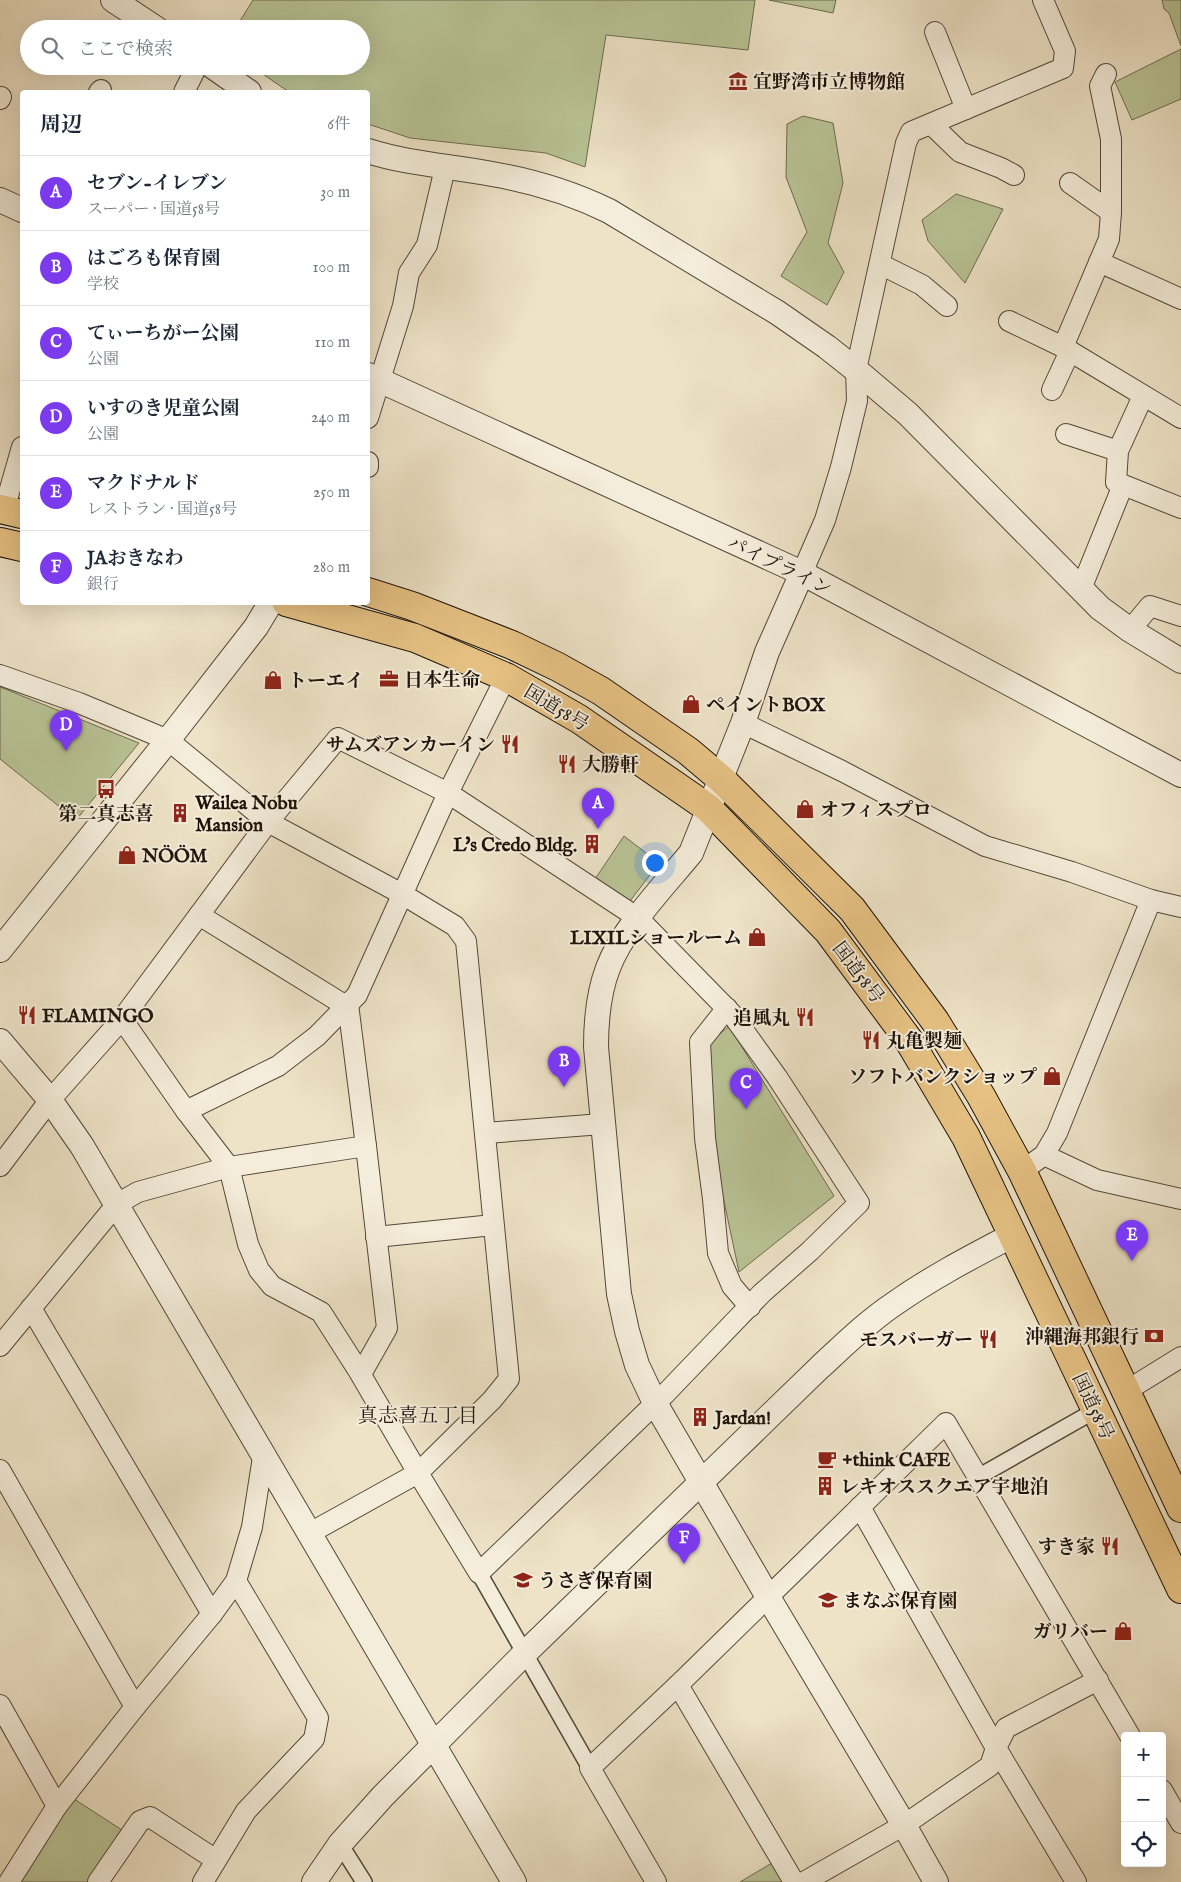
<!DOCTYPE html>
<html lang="ja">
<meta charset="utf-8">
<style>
body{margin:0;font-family:"IM FELL English","Noto Serif JP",serif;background:#f2f2f3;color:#1f2937}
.controls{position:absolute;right:15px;bottom:15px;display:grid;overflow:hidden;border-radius:5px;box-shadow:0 5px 20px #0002}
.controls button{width:45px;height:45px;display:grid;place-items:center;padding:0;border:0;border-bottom:1px solid #e0e1e3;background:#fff;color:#1f2937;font:25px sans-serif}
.you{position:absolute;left:654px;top:862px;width:18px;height:18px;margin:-12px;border:4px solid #fff;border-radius:50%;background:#1a73e8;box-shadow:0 0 0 8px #1a73e833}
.badge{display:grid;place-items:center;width:32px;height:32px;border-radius:50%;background:#7c3aed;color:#fff;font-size:16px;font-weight:700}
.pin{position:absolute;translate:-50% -41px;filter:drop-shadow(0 1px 2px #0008)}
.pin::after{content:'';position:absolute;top:26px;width:18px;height:15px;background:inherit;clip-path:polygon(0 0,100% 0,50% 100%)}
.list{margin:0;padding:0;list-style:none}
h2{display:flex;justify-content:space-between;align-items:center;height:65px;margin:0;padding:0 20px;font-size:21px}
h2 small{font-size:16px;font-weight:400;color:#747a83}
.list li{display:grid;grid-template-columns:32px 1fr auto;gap:15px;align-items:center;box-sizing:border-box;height:75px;padding:0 20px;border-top:1px solid #e0e1e3}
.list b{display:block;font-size:19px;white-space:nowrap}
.list p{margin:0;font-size:16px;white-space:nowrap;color:#747a83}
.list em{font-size:16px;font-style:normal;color:#747a83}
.icon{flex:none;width:28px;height:28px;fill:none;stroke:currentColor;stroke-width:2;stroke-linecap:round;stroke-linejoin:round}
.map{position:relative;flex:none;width:1181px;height:1882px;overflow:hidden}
.search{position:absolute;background:#fff;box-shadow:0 5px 20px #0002;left:20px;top:20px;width:350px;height:55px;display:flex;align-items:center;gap:12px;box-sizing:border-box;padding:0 18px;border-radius:28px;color:#747a83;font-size:19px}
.panel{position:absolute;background:#fff;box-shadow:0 5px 20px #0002;left:20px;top:90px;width:350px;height:515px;border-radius:5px}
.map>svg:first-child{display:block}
</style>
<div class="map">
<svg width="1181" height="1882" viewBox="0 0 1181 1882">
<rect width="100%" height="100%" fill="#eee3c7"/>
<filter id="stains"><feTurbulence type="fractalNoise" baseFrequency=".004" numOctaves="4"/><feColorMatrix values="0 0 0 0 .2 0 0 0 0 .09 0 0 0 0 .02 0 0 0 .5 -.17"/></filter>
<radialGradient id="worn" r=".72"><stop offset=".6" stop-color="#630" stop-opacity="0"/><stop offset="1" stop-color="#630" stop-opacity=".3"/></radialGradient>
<g fill="#b9c496" stroke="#6c6c50">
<path d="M253,0H755L748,50L606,35L585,167L546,153L410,138L368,124V92H289L251,66H361V29H235Z"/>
<path d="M769,0H836L833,13Z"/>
<path d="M1162,0H1181V46L1169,13L1164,9Z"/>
<path d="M1181,49V99L1132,120L1115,82Z"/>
<path d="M803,116L833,123L843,183L828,243L844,272L827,305L781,276L807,232L786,177L787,124Z"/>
<path d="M956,194L1003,209L965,283L928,241L922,220Z"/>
<path d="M0,687L139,743L76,820L0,759Z"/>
<path d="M624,836L659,863L627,905L593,882Z"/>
<path d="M729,1026L834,1196L739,1272L718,1173L708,1044Z"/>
<path d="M71,1797L122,1830L88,1882H18Z"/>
<path d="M777,1860L790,1882H740Z"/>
</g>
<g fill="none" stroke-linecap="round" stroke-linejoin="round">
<g stroke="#524839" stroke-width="18">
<g id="pedestrian">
<path d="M978,1477L1096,1410"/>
<path d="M479,1573L590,1768"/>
<path d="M340,1844L364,1882"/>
</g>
</g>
<g stroke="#524839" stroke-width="22">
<g id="minor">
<path d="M935,32L966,109"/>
<path d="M1106,74L1100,86L1111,139V212L1109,239L1063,347L1181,418"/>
<path d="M99,92L101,90"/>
<path d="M184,92L197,66"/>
<path d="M0,99L1,97"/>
<path d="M931,124L960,152L1001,168L1014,175"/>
<path d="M1070,183L1111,212"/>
<path d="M1099,262L1181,299"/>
<path d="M880,264L922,285L947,306"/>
<path d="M1009,321L1063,347"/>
<path d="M1052,390L1070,351"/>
<path d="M1143,396L1118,451L1116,482L1181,508"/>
<path d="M368,418L403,306L409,273L427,245L445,168"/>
<path d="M1066,434L1118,451"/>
<path d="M368,462V467"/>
<path d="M4,510L22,447"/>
<path d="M802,573L825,520L841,467L857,401L856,370L906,143L911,132L1063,68L1065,51L1043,0"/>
<path d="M1081,589L1123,485"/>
<path d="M1130,630L1150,606L1181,616"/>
<path d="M0,675L79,703L168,740L268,822L402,894L455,926L466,941C481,1087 494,1233 509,1379L492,1400L418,1473L308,1534"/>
<path d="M743,723L842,771L985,846L1072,872L1151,900L1181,907"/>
<path d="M199,915L346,1006"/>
<path d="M348,1004L366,1146"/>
<path d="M727,1008L700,1042L705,1138L713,1199L718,1253L732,1286L750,1307"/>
<path d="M186,1111L278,1066L317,1036L357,995L448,793L506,677"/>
<path d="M486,1133L602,1124"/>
<path d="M1044,1155L1097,1180L1181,1199"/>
<path d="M0,1166L50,1100L122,1019L268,822L338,738L448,793L638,918L731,1013L777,1077L859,1203L810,1251L762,1293L665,1394L479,1573L418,1473L358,1370L321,1312L272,1286L259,1270L248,1244L229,1167L186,1111L122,1019"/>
<path d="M1022,1171L1044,1155L1057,1133L1151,900"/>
<path d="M376,1237L493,1225"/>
<path d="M31,1308L212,1614"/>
<path d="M0,1346L117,1204L138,1192L229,1167L366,1146L387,1328L361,1374"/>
<path d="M1126,1391L1181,1357"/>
<path d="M0,1470L135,1707"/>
<path d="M678,1685L794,1882"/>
<path d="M0,1705L57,1806"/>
<path d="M1162,1790L1181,1823"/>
<path d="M9,1882L57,1806L135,1707L212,1614L236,1581L252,1527L263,1457"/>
<path d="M98,1882L140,1821L150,1817L216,1860"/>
<path d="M203,1882L246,1811L314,1739L318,1718L236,1581"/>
<path d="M656,1882L590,1768L678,1685L946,1423L1130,1736"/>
<path d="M804,1882L904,1825L990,1766L996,1748L860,1507"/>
<path d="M1076,1882L996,1748L1006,1728L1098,1680"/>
</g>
</g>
<g stroke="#524839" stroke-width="26">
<g id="tertiary">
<path d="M113,0L157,29"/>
<path d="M212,66L249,92"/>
<path d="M368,151C409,164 450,166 492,174C533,181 572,193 609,211L778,313L827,347L856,370L908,414L1100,608L1130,630L1181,661"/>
<path d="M0,200L22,210"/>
<path d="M368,375L802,573L1181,775"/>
<path d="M802,573L767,652L743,723L691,853C664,886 623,928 608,968C598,994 596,1020 596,1047L619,1294L627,1331L637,1365L655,1403L768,1597L904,1825L936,1882"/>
<path d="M0,950L168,740L256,627L271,602"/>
<path d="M0,1041L50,1100L82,1146L514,1882"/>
<path d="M314,1882L340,1844L383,1796L524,1654L819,1368C843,1346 867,1322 894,1304C932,1277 973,1256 1013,1235"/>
</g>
</g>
<g stroke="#1e140a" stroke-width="30">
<g id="trunk">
<path d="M0,509L22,514"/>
<path d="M0,542L22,547"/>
<path d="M368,592L412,606L512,645L558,667L601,691L688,751L720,778L852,909L935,1021L981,1096L1022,1171L1181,1508"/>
<path d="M286,602L415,638L506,677L579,719L708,808L828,931L908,1039L966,1137L1181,1589"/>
</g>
</g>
<use href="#pedestrian" stroke="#f4eddb" stroke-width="15"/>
<use href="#minor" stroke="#f4eddb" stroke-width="20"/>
<use href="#tertiary" stroke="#f4eddb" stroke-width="24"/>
<use href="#trunk" stroke="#e7c284" stroke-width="28"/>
</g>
<defs>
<g id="museum-bare" transform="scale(1.5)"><path d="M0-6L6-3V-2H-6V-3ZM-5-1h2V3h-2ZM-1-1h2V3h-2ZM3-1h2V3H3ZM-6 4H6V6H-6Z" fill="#8f2418" stroke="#f4eddb" stroke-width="2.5" paint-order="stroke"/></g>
<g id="office-bare" transform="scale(1.5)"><path d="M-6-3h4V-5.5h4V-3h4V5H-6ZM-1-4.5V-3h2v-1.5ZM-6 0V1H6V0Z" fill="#8f2418" stroke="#f4eddb" stroke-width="2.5" paint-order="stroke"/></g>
<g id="shop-bare" transform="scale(1.5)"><path d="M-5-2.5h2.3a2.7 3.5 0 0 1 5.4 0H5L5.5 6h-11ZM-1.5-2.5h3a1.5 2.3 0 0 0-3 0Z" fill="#8f2418" stroke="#f4eddb" stroke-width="2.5" paint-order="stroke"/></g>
<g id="restaurant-bare" transform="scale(1.5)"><path d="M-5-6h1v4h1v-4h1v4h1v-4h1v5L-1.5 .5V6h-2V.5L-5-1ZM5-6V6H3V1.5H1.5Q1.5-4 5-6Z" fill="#8f2418" stroke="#f4eddb" stroke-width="2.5" paint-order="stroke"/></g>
<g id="bus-bare" transform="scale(1.5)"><path d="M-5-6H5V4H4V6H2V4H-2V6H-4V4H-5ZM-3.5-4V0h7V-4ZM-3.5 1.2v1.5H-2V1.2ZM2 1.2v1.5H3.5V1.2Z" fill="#8f2418" stroke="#f4eddb" stroke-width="2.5" paint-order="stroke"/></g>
<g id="building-bare" transform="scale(1.5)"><path d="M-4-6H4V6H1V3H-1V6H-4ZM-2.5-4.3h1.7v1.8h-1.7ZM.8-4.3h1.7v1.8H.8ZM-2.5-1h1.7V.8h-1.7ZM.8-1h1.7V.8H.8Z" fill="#8f2418" stroke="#f4eddb" stroke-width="2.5" paint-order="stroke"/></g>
<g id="bank-bare" transform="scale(1.5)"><path d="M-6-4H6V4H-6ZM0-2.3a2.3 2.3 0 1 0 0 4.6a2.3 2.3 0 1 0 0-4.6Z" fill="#8f2418" stroke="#f4eddb" stroke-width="2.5" paint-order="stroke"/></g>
<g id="cafe-bare" transform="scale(1.5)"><path d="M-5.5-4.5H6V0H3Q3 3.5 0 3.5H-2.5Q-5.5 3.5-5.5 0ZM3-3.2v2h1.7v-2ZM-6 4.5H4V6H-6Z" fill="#8f2418" stroke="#f4eddb" stroke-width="2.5" paint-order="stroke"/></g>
<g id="school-bare" transform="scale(1.5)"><path d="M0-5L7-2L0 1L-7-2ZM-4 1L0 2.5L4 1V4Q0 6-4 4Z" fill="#8f2418" stroke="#f4eddb" stroke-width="2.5" paint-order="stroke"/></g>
</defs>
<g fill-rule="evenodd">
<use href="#museum-bare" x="738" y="81"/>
<use href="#office-bare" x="389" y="679"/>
<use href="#shop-bare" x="273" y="680"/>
<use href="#shop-bare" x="691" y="704"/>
<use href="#restaurant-bare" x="510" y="744"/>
<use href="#restaurant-bare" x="567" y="764"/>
<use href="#bus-bare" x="106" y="789"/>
<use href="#shop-bare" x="805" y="809"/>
<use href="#building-bare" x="180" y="813"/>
<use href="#building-bare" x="592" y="844"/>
<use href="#shop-bare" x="127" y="855"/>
<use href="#shop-bare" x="757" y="937"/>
<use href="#restaurant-bare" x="27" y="1015"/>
<use href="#restaurant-bare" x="805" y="1017"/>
<use href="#restaurant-bare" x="871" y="1040"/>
<use href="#shop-bare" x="1052" y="1076"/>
<use href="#bank-bare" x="1154" y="1336"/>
<use href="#restaurant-bare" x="988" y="1339"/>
<use href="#building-bare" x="700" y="1417"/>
<use href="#cafe-bare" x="827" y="1459"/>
<use href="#building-bare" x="825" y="1486"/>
<use href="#restaurant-bare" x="1110" y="1546"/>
<use href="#school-bare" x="523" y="1580"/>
<use href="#school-bare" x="828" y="1600"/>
<use href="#shop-bare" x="1123" y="1631"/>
</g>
<g text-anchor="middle" stroke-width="4" stroke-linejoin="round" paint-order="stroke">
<g font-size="19" font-weight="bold" fill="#1e140a" stroke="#f4eddb" text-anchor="start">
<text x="753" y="88">宜野湾市立博物館</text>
<text x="404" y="686">日本生命</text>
<text x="288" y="687">トーエイ</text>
<text x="706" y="711">ペイントBOX</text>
<text x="495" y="751" text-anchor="end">サムズアンカーイン</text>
<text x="582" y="771">大勝軒</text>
<text x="195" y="809">Wailea Nobu<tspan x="195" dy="22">Mansion</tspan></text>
<text x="820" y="816">オフィスプロ</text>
<text x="106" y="820" text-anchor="middle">第二真志喜</text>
<text x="577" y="851" text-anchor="end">L's Credo Bldg.</text>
<text x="142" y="862">NÖÖM</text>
<text x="742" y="944" text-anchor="end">LIXILショールーム</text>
<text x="42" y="1022">FLAMINGO</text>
<text x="790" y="1024" text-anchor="end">追風丸</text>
<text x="886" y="1047">丸亀製麺</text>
<text x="1037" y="1083" text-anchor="end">ソフトバンクショップ</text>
<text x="1139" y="1343" text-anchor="end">沖縄海邦銀行</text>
<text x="973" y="1346" text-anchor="end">モスバーガー</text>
<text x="715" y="1424">Jardan!</text>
<text x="842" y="1466">+think CAFE</text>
<text x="840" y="1493">レキオススクエア宇地泊</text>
<text x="1095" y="1553" text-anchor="end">すき家</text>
<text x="538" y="1587">うさぎ保育園</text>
<text x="843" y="1607">まなぶ保育園</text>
<text x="1108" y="1638" text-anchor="end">ガリバー</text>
</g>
<g font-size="19" fill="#1e140a" stroke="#f4eddb">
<text transform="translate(780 565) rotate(26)" y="7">パイプライン</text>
<text transform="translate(557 707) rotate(31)" y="7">国道58号</text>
<text transform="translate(859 972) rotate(53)" y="7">国道58号</text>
<text transform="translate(1094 1406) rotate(65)" y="7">国道58号</text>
</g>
<g font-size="20" fill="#1e140a" stroke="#f4eddb">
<text x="418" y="1422">真志喜五丁目</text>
</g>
</g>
<rect width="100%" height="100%" filter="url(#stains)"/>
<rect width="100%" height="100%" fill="url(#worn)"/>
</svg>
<div class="controls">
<button>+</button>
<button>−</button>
<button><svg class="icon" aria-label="locate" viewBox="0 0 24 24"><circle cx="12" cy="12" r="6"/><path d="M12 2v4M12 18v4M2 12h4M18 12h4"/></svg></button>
</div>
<div class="you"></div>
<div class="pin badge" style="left:598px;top:829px">A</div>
<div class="pin badge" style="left:564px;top:1087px">B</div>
<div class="pin badge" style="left:746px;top:1109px">C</div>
<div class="pin badge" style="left:66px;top:751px">D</div>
<div class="pin badge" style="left:1132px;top:1261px">E</div>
<div class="pin badge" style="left:684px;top:1564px">F</div>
<div class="search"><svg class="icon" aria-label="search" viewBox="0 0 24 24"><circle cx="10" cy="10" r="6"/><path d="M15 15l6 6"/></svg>ここで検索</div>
<section class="panel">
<h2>周辺<small>6件</small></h2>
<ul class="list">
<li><span class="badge">A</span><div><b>セブン-イレブン</b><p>スーパー · 国道58号</p></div><em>30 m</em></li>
<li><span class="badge">B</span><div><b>はごろも保育園</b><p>学校</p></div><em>100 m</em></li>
<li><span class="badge">C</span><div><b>てぃーちがー公園</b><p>公園</p></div><em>110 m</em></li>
<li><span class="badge">D</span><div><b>いすのき児童公園</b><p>公園</p></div><em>240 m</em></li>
<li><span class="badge">E</span><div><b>マクドナルド</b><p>レストラン · 国道58号</p></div><em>250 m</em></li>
<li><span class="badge">F</span><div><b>JAおきなわ</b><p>銀行</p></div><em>280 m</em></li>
</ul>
</section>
</div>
